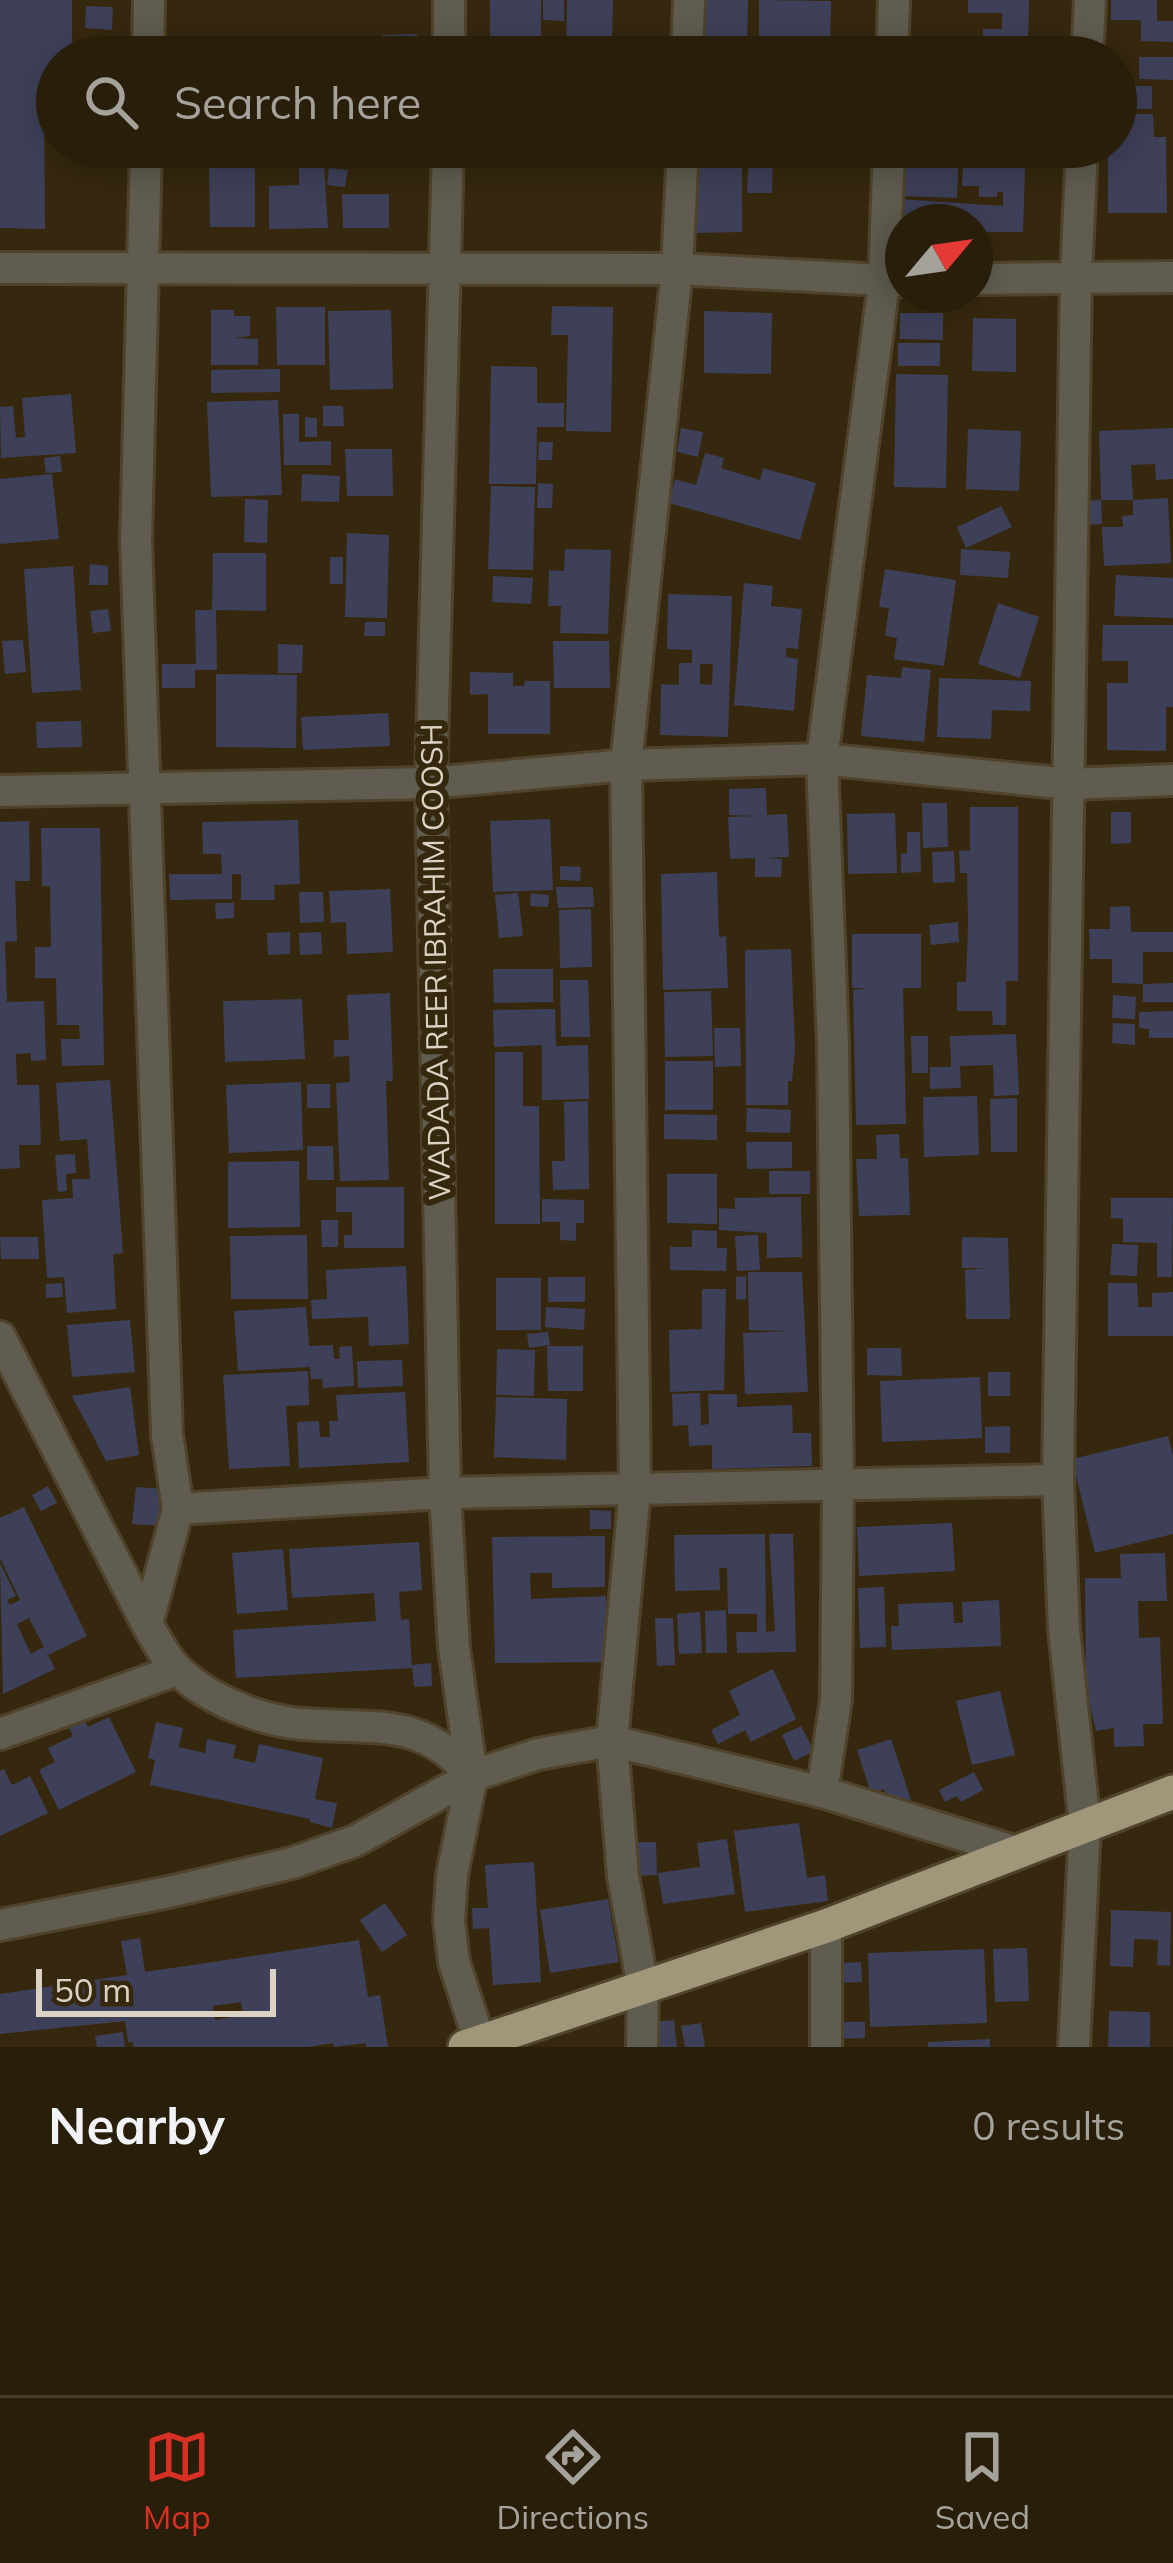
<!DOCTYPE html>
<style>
body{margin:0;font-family:Mulish,sans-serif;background:#302713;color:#f1f3f6}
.compass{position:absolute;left:885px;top:204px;width:108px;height:108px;border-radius:50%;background:#281e0a;box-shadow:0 6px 30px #0003;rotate:61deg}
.scale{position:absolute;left:36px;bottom:30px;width:240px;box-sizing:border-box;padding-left:12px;border:6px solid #dbd2c4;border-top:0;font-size:33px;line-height:42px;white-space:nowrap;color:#dbd2c4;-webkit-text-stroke:9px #36280e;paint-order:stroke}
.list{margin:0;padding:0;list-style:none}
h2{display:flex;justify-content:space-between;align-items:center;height:156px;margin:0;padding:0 48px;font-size:51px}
h2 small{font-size:39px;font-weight:400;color:#a5a29c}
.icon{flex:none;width:66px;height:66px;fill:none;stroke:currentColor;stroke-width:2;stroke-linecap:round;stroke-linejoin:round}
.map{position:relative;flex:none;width:1173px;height:2047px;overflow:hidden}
.search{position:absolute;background:#281e0a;box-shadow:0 6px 30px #0003;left:36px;right:36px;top:36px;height:132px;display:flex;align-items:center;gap:30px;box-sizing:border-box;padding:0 42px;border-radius:66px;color:#a5a29c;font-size:45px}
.sheet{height:348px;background:#281e0a}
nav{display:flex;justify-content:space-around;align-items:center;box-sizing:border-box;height:168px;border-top:3px solid #443c2b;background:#281e0a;font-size:33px;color:#a5a29c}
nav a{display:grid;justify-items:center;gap:6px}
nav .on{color:#d93025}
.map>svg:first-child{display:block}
</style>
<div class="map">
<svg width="1173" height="2047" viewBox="0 0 1173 2047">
<rect width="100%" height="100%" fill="#36280e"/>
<g fill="#3d4058" fill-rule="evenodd">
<path d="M0,0H72V57H57V109H44L45,229L0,228Z"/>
<rect x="490" y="0" width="51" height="57"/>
<path d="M543,0H564V21L543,20Z"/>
<path d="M567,0H613L612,38L631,39V57H566Z"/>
<path d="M702,0H748L747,57H701Z"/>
<path d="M759,0L831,1L830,53L759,51Z"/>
<path d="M968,0H1029L1028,54L989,57V53H983H988V57H966V53H983V29H1002V13H968Z"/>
<path d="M1111,0H1157V21H1173V42L1141,41V20H1111Z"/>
<path d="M86,6L113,7L112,30L85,28Z"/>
<path d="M417,34L418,54L382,55V35Z"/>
<rect x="905" y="49" width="45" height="8"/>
<path d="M1139,57H1173V80L1139,79Z"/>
<rect x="1116" y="86" width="36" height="23"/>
<path d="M1116,114H1153L1154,137H1166L1167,213H1108V147H1116Z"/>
<path d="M232,147H296L297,167H255V227H210L209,168L232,167Z"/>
<path d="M299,147H323L328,228L269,229V186L299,185Z"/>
<path d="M344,147H388V166L344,165Z"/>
<path d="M697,147H742V232L697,233Z"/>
<path d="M903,147H959L957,198L901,196Z"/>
<path d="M973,147H1020L1019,164L972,162Z"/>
<path d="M749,148L773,149L772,193H747Z"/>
<path d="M963,166L1025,168L1023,232H975V222H900V199L1003,206V192H997V197H979V186H962Z"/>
<path d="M329,168L348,170L345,187L327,185Z"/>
<path d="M342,194H389V228H343Z"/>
<path d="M552,306L613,307L611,432L566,431L568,335H551Z"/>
<path d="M276,307H325V365H277Z"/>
<path d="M211,310H234V316H250V336L234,338L258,339V365H211Z"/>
<path d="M391,310L393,389L330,390L328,311Z"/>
<path d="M704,311L772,313L771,374L704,373Z"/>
<path d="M900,313H943V340L900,339Z"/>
<path d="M973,318L1016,319V372L972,371Z"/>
<rect x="898" y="343" width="42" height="23"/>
<path d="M491,366L537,367V403H564V427H537L536,484H489Z"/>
<path d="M280,369V392L211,393V370Z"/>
<path d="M896,374L948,375L946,488L894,487Z"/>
<path d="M71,394L76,453L1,458L0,407L13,406L16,438L25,437L22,398Z"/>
<path d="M278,400L282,495L211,497L207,402Z"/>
<path d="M323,406H343L344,426H323Z"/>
<path d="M283,414H299V442L331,441V465H284Z"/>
<path d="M305,417L317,418V437H305Z"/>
<path d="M681,428L703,432L698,457L677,452Z"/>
<path d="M1173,428V479L1156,480L1155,464L1131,465L1133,500H1101L1099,431Z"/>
<path d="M968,429L1021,431L1019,491L966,489Z"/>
<path d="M539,442H553L552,460H538Z"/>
<path d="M345,449H392L393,496H347Z"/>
<path d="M705,453L724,458L721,468L760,480L763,468L816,483L800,540L669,503L675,479L696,485Z"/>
<path d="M60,456L62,472L46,473L44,458Z"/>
<path d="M52,474L59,539L0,544V479Z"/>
<path d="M302,474L340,476L339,502L301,501Z"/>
<path d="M538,483L553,484L552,508H537Z"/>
<path d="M491,486L535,487L533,570L488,569Z"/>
<path d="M1168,498L1171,563L1104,566L1102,527H1123L1122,516L1133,515V500Z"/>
<path d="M245,499L268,500L267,543L244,542Z"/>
<path d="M1101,500L1102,524L1084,525L1083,501Z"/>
<path d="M1001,506L1012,527L966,548L957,527Z"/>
<path d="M347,533L389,535L387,618L345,617Z"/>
<path d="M565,549L611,550L608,634L560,633L561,606H548L549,570L564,571Z"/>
<path d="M961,549L1010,552L1008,578L960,575Z"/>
<path d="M213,553H266V611L212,610Z"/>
<rect x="330" y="557" width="13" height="27"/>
<path d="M90,564L108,566V585H89Z"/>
<path d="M73,566L81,690L32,693L24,569Z"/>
<path d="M885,569L956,580L944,666L894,659L897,638L885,636L889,608L879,607Z"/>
<path d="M1116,575L1173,578V618L1114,616Z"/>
<path d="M493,576L533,578L531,604L492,602Z"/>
<path d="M744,583L773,586L771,606L802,609L798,649L786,648V657L798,659L794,711L734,705Z"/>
<path d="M668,594L732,596L728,737L660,735L661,684L679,685V663H692V650L667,649ZM700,664H713L712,685L700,684Z"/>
<path d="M998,603L1039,617L1020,678L978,664Z"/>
<path d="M108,609L111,631L93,633L90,611Z"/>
<path d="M195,610H216L217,670H195V688H162V664H196Z"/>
<path d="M365,622H385V636H364Z"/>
<path d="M1103,625H1173V707H1166V751L1107,750V683H1128V661H1102Z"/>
<path d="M23,640L26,672L5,674L2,641Z"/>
<path d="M553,641H609L610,688H554Z"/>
<path d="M278,644L303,645L302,673H278Z"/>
<path d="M902,667L931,670L924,742L861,736L867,675L901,678Z"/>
<path d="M470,672L513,673V686H524L525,681H550V734H488V694L470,695Z"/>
<path d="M216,674L297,675L296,748L216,747Z"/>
<path d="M939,678L1031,681L1030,711L992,710L991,739L937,737Z"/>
<path d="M388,713L390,746L303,750L301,717Z"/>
<path d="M81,721L82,747L37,748L36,722Z"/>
<path d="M766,788L767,815L787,814L789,857L766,858L782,859L781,877H755V858L730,859L728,817L755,816L729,815V789Z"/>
<path d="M922,803H947L948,847L923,848Z"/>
<path d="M970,807H1018V981H1006V1025H993L992,1011H957V982H966L968,925L967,873H960L959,850L970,851Z"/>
<path d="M1111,812H1131V843L1111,844Z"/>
<path d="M895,813L897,873L848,874L847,814Z"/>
<path d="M550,819L553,890L493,892L490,821Z"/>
<path d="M298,820L300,884L274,885L275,900H241V874H232V899L170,900L169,874H222L221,854H203L202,822Z"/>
<path d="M29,821L30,881H15L17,941L5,942L7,1002L44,1001L46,1060L31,1061V1053L16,1054L17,1085H39L41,1145H19L20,1168L0,1169V822Z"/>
<path d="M41,828H100L104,1065L62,1066L61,1039H80L79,1025H57L56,978H35V947H51L50,886H42Z"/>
<path d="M907,832H920L921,872L901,873V854L907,853Z"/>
<path d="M954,851L955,882L933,883L932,852Z"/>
<path d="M560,866L581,867L580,881L560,880Z"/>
<path d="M717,872L719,937L726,936L728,988L663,990L661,874Z"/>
<path d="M556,887H593L594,907L558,908Z"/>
<path d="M390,889L393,952L347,954L346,922L331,923L329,891Z"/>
<path d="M299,892H323L324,922L300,923Z"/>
<path d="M518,893L523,936L499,938L495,895Z"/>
<path d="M531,893L549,895L548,907L530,906Z"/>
<path d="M215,903H234V918L216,919Z"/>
<path d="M1130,906L1131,932H1173V952H1143V984L1112,983V959H1090L1089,929H1110V907Z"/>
<path d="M591,909L592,967L560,968L559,910Z"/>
<path d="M958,922L959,942L931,945L929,925Z"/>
<path d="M290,932V954L268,955L267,933Z"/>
<path d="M321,932L322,954L300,955L299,933Z"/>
<path d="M852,934H921V988H903L906,1124L856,1125L853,990L869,988H852Z"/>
<path d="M791,949L795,1049L792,1081H788V1105H746L745,950Z"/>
<path d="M493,969H553V1002L494,1003Z"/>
<path d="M560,980H588L590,1037H561Z"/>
<path d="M1173,983V1002H1143V984Z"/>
<path d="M711,991L713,1056L665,1057L664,992Z"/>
<path d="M390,993L393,1081H386L389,1180L340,1181L336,1083L350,1082L349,1056L334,1057V1040H349L347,995Z"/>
<path d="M1113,995L1136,997L1135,1019L1112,1018Z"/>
<path d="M302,999L305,1059L225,1062L223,1001Z"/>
<path d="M555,1009L556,1046L588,1045L589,1099L542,1100V1045L494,1047L493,1010Z"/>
<path d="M1173,1011V1038H1149V1029L1139,1028V1012Z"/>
<path d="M1113,1023L1135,1024V1045L1112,1043Z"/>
<path d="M714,1028H740L741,1066L715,1067Z"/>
<path d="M1016,1034L1019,1095L994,1096L993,1065L960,1066L961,1088L930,1089V1067H951L950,1036Z"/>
<path d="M911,1036H928V1073H912Z"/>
<path d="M495,1052H523V1106H539L540,1224H495Z"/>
<rect x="665" y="1061" width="48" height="49"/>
<path d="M110,1080L123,1253L113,1254L116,1309L67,1313L64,1277L47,1278L42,1200L73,1198L72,1179H90L87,1139L60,1141L56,1083Z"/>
<path d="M301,1082L303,1150L229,1153L226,1085Z"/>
<rect x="307" y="1084" width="23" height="24"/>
<path d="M977,1096L979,1155L924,1157L923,1097Z"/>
<path d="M1017,1098V1152H991L990,1099Z"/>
<path d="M588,1101L589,1189L553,1190L552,1161H565L564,1102Z"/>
<path d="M747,1108L791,1110L790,1133L746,1132Z"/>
<path d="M664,1114L717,1115V1140L664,1139Z"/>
<path d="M899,1134L900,1158H908L910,1215L859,1216L856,1159H877L876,1135Z"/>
<path d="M746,1142H792V1168L747,1169Z"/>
<path d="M307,1146H333L334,1180H307Z"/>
<path d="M75,1154L76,1173L66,1174L67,1191L58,1192L55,1155Z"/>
<path d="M299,1161L300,1227L228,1228V1162Z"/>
<rect x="769" y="1171" width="41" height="23"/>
<path d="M667,1174H717V1224L667,1223Z"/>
<path d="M336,1187H404V1248H344V1235H352V1212H336Z"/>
<path d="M801,1197L802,1257L767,1258V1233L719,1230V1208L735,1209V1198Z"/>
<path d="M1111,1198H1173L1172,1277H1157V1243L1123,1242V1219L1111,1218Z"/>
<path d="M542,1199L584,1200V1223H576V1241L560,1240V1222H542Z"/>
<path d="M321,1220H338V1247H322Z"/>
<path d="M692,1230L717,1231V1248H727L726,1271L670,1270V1247H692Z"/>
<path d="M307,1235L308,1299H231L230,1236Z"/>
<path d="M758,1235L760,1270L737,1271L735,1236Z"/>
<path d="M0,1237H38L39,1259H1Z"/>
<path d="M962,1237L1008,1238L1010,1319H966L965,1270L986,1268H962Z"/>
<path d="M1112,1244L1138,1245L1137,1276L1110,1275Z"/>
<path d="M406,1266L409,1344L369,1346L368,1317L312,1319L311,1300L327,1299L326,1270Z"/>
<path d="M748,1272H802L808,1392L745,1394L743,1333L789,1331L749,1330Z"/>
<path d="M746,1276V1299L736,1300V1277Z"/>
<rect x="548" y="1277" width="37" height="25"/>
<rect x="496" y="1278" width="45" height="52"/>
<path d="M62,1283L63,1297L46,1298V1284Z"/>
<path d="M1108,1283H1137L1138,1307H1152V1293L1173,1292V1336H1108Z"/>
<path d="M702,1289H726L724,1390L670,1392L669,1330L702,1329Z"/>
<path d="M306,1307L309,1346L333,1345L334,1359H340L339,1347L352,1346L354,1386L323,1388L322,1379H311L310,1367L238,1371L234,1311Z"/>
<path d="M546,1307L585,1309L584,1330L545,1327Z"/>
<path d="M130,1320L135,1372L72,1377L67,1325Z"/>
<path d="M548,1332L550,1345L529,1348L527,1334Z"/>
<path d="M547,1346H583V1391H548Z"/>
<path d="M867,1348H901L902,1376L867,1375Z"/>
<path d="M497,1349L535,1350L534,1396L496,1395Z"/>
<path d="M402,1360L403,1386L358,1388L357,1361Z"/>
<path d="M308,1371L309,1405L286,1406L290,1466L229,1469L223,1375Z"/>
<rect x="988" y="1372" width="22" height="24"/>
<path d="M980,1377L982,1438L882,1442L880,1381Z"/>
<path d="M130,1387L139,1455L106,1461L72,1396Z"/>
<path d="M405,1392L409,1462L299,1468L297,1422L319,1421L320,1437H330L329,1421H338L336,1395Z"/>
<path d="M700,1393L701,1425L709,1424L708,1394H737V1407L792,1405L793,1433H811L812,1466L712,1469V1445L689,1446L688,1425L673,1426L672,1394Z"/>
<path d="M496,1397L567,1399L566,1460L494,1457Z"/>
<path d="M1010,1426V1453H985V1427Z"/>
<path d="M1168,1436L1173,1456V1534L1095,1553L1072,1459Z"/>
<path d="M48,1486L57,1503L41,1511L32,1495Z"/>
<path d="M136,1487L166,1489L162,1526L132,1524Z"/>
<path d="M24,1507L87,1636L48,1655L55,1669L3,1694L0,1563L16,1596L7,1600L10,1605L20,1600L0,1558V1518ZM29,1618L44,1647L31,1654L17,1624Z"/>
<path d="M590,1510L611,1511V1529H590Z"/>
<path d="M952,1523L955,1571L859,1576L857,1527Z"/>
<path d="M765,1534L766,1632L775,1631L769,1534H793L796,1652L737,1653L736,1632H757V1614H728L727,1568H719L720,1590L675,1591L674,1535Z"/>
<path d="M605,1536V1587L552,1588V1573H530L531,1599L606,1596L607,1662L495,1663L492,1537Z"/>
<path d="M419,1542L422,1590L399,1592L401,1620L409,1619L412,1668L236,1678L233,1630L376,1621L374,1593L292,1598L289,1549Z"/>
<path d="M283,1549L288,1610L237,1614L232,1553Z"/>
<path d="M1165,1553L1167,1601H1138L1139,1638L1160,1637L1163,1724H1143L1144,1746L1114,1747V1728L1096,1731L1086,1689L1085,1578H1121L1120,1554Z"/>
<path d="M884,1587L886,1647L860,1648L858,1588Z"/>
<path d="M999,1600L1001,1646L892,1650L891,1626H899L898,1604L953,1602L954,1623H963L962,1602Z"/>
<path d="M726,1610L727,1653H706L705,1611Z"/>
<path d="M700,1612L702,1653L679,1654L677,1614Z"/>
<path d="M655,1618H673L675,1665L657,1666Z"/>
<path d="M431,1663L432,1686L414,1687L412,1665Z"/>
<path d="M773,1669L796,1719L751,1742L745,1730L718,1744L711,1730L740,1715L729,1691Z"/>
<path d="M1000,1691L1015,1755L972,1765L956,1701Z"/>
<path d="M81,1713L88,1727L109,1717L136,1772L59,1810L39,1770L55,1762L48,1748L73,1736L65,1720Z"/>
<path d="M156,1722L183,1728L179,1747L205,1753L207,1739L236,1745L233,1758L255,1763L259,1744L323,1758L315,1799L337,1803L332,1828L310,1822V1819L150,1785L155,1760L148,1758Z"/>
<path d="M801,1726L814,1751L794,1761L782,1735Z"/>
<path d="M891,1739L911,1800L891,1806L884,1789L871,1793L857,1750Z"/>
<path d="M4,1769L12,1785L30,1776L48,1813L0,1836V1771Z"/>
<path d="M974,1772L983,1790L961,1802L957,1796L945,1802L939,1790Z"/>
<path d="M799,1823L807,1878L825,1875L828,1901L745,1912L734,1831Z"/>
<path d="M727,1839L735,1894L663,1904L658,1873L700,1867L697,1843Z"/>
<path d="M637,1842H656L657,1875L638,1876Z"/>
<path d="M534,1862L541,1982L493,1985L489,1928L473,1929L472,1908H488L485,1865Z"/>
<path d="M608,1899L619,1962L550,1973L540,1910Z"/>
<path d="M385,1903L407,1935L382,1952L360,1920Z"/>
<path d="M1111,1910L1171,1912L1170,1966L1157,1965L1158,1940L1134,1939L1133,1967L1110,1966Z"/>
<path d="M140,1938L145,1972L359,1940L368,1997L380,1995L388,2047H366V2043L334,2047L333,2043L309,2047H134L133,2042H128L125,2021L0,2034V1994L127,1975L121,1941ZM241,2002L243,2015L215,2020L213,2006Z"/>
<path d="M1027,1948L1029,2001L995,2002L993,1949Z"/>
<path d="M984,1949L987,2023L870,2027L868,1953Z"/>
<path d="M861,1962L862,1982L841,1983L840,1963Z"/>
<path d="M1109,2011L1150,2012V2047H1108Z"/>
<path d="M674,2020L677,2047H654L652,2022Z"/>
<path d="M837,2022H865V2038L838,2039Z"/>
<path d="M701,2023L705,2047H685L681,2026Z"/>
<path d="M123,2032L125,2047H97L95,2036Z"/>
<path d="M990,2039V2047H928V2042Z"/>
</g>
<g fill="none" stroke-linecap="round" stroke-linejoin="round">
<g stroke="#50432b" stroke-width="36">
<g id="minor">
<path d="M148,57L149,0"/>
<path d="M449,57V0"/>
<path d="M687,57L689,0"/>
<path d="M892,57L894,0"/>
<path d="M1087,57L1090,0"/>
<path d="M146,147L136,541L167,1435L178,1509L147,1624C156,1639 165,1658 178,1670C208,1700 262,1721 303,1724C373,1730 421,1715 472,1776"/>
<path d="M448,147L431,783L445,1493L454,1648L472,1776L452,1875L449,1921L454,1962L480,2043"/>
<path d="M0,268L677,269L903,281"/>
<path d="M975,279L1173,277"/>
<path d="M0,791L431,783L626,765L822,759L1070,784L1173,780"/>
<path d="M0,1337L147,1624"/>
<path d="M178,1509L445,1493L1058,1480"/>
<path d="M0,1734L177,1670"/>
<path d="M822,1792L836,1700L838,1487L833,1044L822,759L884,282L889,147"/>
<path d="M0,1925L169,1892L292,1863L355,1841L472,1776L538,1754L612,1741L822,1792L1020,1853"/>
<path d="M826,1926V2047"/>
<path d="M642,2047L643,1987L623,1876L612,1741L635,1489L626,765L677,269L683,147"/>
<path d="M1074,2047L1085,1826L1064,1630L1058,1480L1076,275L1082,147"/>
</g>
</g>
<g stroke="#50432b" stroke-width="39">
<path id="trunk" d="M465,2047L826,1926L1173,1792"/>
</g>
<use href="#minor" stroke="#605c50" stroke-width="30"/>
<use href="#trunk" stroke="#a0967a" stroke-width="33"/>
</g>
<g text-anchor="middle" stroke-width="12" stroke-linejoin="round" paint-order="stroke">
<g font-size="30" fill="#dbd2c4" stroke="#36280e">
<text transform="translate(436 962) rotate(-91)" y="10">WADADA REER IBRAHIM COOSH</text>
</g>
</g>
</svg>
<svg class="compass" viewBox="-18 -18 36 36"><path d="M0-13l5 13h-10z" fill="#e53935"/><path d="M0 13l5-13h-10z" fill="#a5a29c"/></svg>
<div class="scale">50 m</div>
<div class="search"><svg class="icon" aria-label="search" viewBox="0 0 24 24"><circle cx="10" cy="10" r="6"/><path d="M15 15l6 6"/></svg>Search here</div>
</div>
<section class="sheet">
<h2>Nearby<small>0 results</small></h2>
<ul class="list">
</ul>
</section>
<nav>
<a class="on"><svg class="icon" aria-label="map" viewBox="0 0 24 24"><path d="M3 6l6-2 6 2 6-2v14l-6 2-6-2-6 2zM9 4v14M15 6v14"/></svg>Map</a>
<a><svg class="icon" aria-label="directions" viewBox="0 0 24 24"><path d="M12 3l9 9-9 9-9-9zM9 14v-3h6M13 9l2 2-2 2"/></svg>Directions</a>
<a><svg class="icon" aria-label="saved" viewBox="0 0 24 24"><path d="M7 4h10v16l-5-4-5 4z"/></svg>Saved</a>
</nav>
